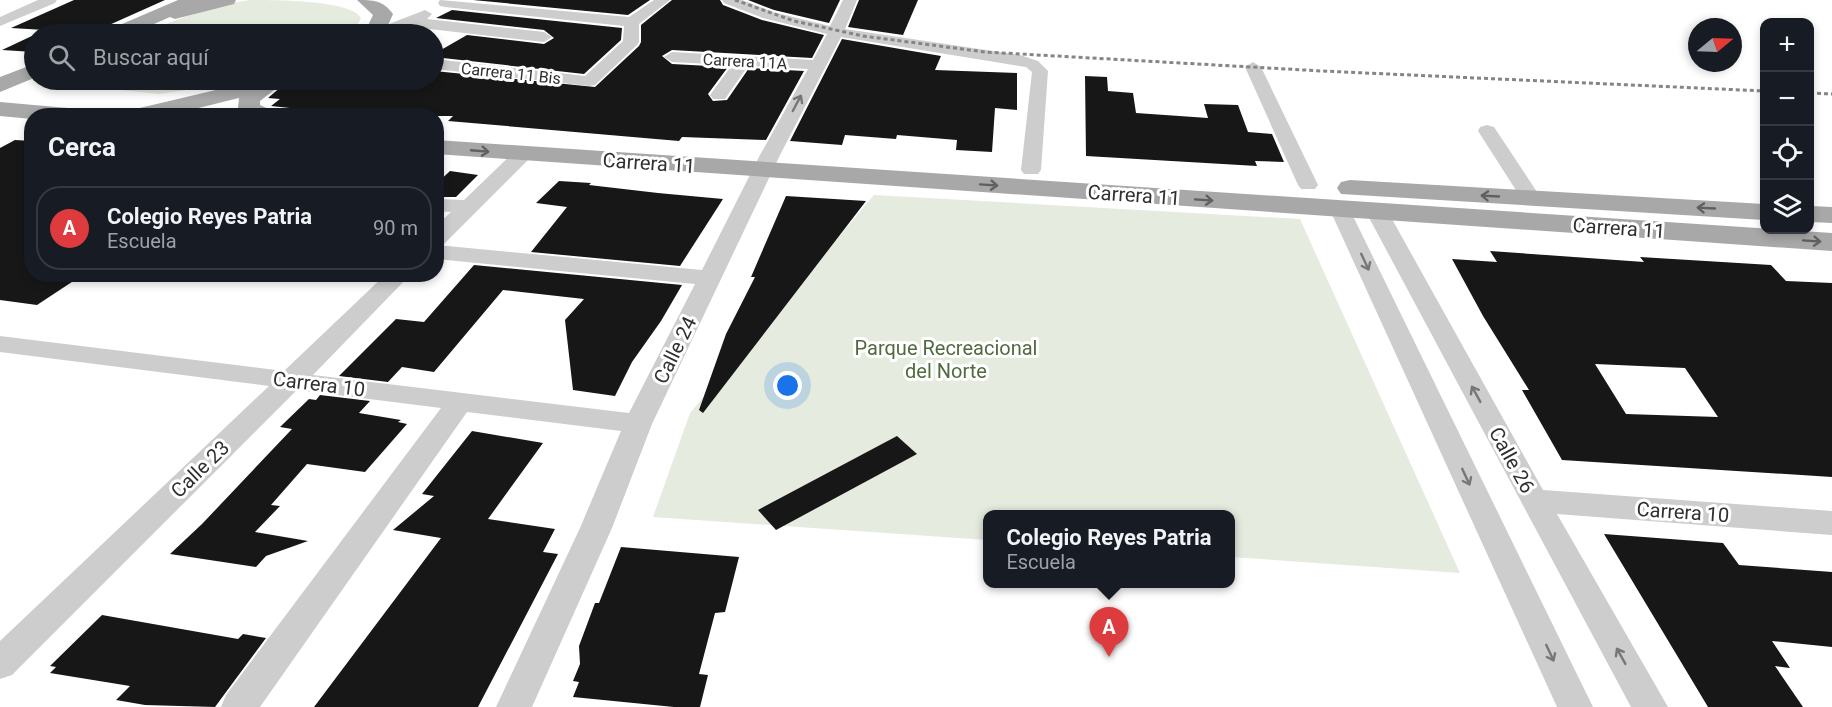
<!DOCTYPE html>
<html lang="es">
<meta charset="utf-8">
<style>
body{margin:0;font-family:Roboto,sans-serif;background:#242831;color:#f1f3f6}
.controls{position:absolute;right:18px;top:18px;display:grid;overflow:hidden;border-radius:12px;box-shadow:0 3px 9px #0003}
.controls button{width:54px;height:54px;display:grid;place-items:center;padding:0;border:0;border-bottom:2px solid #363941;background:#171b24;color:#f1f3f6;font:30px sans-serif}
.compass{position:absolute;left:1688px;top:18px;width:54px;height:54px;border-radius:50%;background:#171b24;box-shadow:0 3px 9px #0003;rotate:71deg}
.you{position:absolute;left:788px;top:386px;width:21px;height:21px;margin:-15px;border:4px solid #fff;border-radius:50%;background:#1a73e8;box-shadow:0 0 0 9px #1a73e833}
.badge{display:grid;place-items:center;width:39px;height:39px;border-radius:50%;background:#de3b3f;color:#fff;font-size:20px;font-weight:700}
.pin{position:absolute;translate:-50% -50px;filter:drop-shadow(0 2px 3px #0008)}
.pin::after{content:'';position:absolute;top:32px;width:21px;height:18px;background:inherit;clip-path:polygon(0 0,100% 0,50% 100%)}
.popup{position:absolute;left:983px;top:510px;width:252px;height:78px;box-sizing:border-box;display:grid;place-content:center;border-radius:12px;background:#171b24;filter:drop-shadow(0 2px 4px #0005);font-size:20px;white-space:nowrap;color:#9ea1a6}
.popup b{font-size:22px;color:#f1f3f6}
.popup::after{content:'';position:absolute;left:50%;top:100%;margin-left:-12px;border:12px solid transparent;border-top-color:#171b24}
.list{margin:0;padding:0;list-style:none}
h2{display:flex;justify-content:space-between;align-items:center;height:78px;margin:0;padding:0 24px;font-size:26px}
h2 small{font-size:20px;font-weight:400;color:#9ea1a6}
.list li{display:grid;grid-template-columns:39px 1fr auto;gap:18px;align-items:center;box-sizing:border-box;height:84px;margin:0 12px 12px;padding:0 12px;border:2px solid #363941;border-radius:24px}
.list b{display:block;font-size:22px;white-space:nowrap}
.list p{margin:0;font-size:20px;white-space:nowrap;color:#9ea1a6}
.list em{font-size:20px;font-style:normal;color:#9ea1a6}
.icon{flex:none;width:33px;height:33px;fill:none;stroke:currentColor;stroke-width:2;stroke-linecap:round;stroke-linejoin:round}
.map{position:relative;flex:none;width:1832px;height:707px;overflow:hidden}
.search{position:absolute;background:#171b24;box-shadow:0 3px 9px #0003;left:24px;top:24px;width:420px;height:66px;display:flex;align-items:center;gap:15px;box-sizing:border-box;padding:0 21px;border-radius:33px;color:#9ea1a6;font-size:22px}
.panel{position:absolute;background:#171b24;box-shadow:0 3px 9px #0003;left:24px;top:108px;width:420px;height:174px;border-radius:24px}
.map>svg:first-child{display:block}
</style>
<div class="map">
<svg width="1832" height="707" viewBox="0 0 1832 707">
<rect width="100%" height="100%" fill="#fff"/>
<g fill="#e5ecdf">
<path d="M250,0C275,0 352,0 361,18L356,28L349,34H141C176,20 211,5 250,0Z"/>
<path d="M49,80H240L214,86L159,94L43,82Z"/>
<path d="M874,195L1300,219L1460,573L1231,557L1230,514H988L987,540L653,517L690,413Z"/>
</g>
<g fill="#171717" fill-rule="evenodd">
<path d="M74,0H165L89,34H35L45,30L11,28Z"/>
<path d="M473,0H650L628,15Z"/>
<path d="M672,0H720L723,5L762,20L824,35L812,58L672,50L662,56L672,64L728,67L708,94L713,101L727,100L749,68L804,71L766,140L682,137L679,141L448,121L453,116H365L271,106L280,99L268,98L289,80H434V71L595,87L639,46L641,42V25Z"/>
<path d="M748,0H840L829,23L774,10Z"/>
<path d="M859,0H918L903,35L848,27Z"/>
<path d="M452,10L622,28L621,40L584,74L434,57V54L467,35L544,44L554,38L544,30L436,18Z"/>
<path d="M34,35V52L2,50Z"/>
<path d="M842,39L941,56L935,70L1017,73V110L995,108L992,152L956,150L957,140L897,135L896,139L845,135L842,145L790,141Z"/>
<path d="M1085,76L1107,77L1108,91L1133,93L1136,113L1208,118L1204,104L1238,105L1248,132L1272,134L1284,162L1255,161L1257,166L1086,156Z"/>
<path d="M15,140L32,141V274H84L37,305L0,300V148Z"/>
<path d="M450,171L478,175L456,197H436V184Z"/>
<path d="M559,181L591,183L589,185L658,193L723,199L680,266L531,252L567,207L536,203Z"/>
<path d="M786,196L866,201L703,413L699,410L726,334L755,277H751Z"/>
<path d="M1490,251L1644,262L1640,257L1771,265L1786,281L1832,283V477L1562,460L1522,390H1529L1483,316L1452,259L1497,262ZM1595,364L1685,368L1718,417L1626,414Z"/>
<path d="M474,265L682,285L661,321L632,362L615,396L573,390L565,320L584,299L503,290L434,372L402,367L388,382L339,376L396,319L424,322Z"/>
<path d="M320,395L370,401L359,413L401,420L398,422L407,424L365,472L307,464L271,505L280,506L255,532L308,541L266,556L256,567L170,554L202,524L292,429L280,427L309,399L316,400Z"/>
<path d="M472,431L543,443L488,519L555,529L543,552L558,554L478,707H314L441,538L393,530L434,496L422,494Z"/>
<path d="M897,436L917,454L776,530L758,510Z"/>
<path d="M1604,534L1723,543L1739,565L1832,572V647L1772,641L1790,668L1775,666L1803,707H1708Z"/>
<path d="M621,547L739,557L725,612L715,613L699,674L708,675L700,707H674L573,697L579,682L573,681L580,664L579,646L595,603H599Z"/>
<path d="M102,615L238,639L243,634L266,638L215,707L145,705L116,700L130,686L50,673L56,667L50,666Z"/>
</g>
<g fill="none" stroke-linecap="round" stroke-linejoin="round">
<g fill="#cdcdcd" fill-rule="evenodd">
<path d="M38,0H57L55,3L0,26V17Z"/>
<path d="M440,0L629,17L654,0H670L639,24V42L637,45L595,85L589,86L434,69V59L585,76L623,41L624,26L445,7L440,6L438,3Z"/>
<path d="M722,0H742L773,12L830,26L843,0H857L845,29L1020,55L1038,61L1048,71L1041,170L1038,174H1024L1021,170L1032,72L1026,67L841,37L780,155L652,424L612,528L532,707H496L580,528L621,431L467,412L260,707H221L226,695L441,408L297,390L12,675L0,679V641L269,386L0,352V336L284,371L386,274H411L313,375L629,413L695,284L436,259V226L451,212L436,211V199L464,200L516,150H530L533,154L530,158L444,244L437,245L702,270L760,155L808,69L748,66L725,99H713L710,95L732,65L672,62L664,57L672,52L813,60L827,34L763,18L724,3Z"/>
<path d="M425,10L432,14L427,19L544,32L552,37L544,42L412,27L389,34H368L371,31Z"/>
<path d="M1253,62L1261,67L1318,185L1315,189H1301L1298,185L1245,67Z"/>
<path d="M1487,125L1494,127L1541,198L1538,202L1531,204L1524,202L1521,198L1478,131L1480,127Z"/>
<path d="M1340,204L1347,206L1350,210L1593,707H1557L1330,210L1333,206Z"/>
<path d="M1377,206L1384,208L1388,212L1543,490L1832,511V535L1557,514L1668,707H1631L1366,212L1370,208Z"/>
</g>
<g fill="#a8a8a8" fill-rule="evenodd">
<path d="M178,0H236L234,4L175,19L170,17L131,34H105L108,30Z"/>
<path d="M357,0C373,0 383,0 393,14L384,34H364L373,15Z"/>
<path d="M34,64V78L0,92V77Z"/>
<path d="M258,80H287L260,101V105L273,111L276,116H246L238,108L239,98L166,116H124L127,111Z"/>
<path d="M0,102L79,109L87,111L90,116H32V119L0,116Z"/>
<path d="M436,140L1832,233V251L436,154Z"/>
<path d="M1350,180L1764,204V220L1341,194L1337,188L1341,182Z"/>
<path d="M1810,206L1832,207V223L1810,222Z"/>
</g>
<g stroke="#858585" stroke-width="3" stroke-dasharray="4 3" stroke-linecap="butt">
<path d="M735,0L794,21L863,36L985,52L1322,71L1764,91"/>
<path d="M1810,93L1832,94"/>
</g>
</g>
<defs><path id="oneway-shaft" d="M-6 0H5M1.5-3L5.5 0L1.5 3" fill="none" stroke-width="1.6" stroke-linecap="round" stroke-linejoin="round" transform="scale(1.5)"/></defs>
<g stroke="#777">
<use href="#oneway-shaft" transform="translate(797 103) rotate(-62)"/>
<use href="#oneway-shaft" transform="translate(1365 262) rotate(65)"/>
<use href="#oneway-shaft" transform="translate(1476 394) rotate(-119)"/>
<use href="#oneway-shaft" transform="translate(1466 477) rotate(65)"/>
<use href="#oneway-shaft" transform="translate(1550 653) rotate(65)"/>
<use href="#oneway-shaft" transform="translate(1621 656) rotate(-119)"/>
</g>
<g stroke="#606060">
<use href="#oneway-shaft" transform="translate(480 151) rotate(5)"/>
<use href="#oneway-shaft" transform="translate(989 185) rotate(4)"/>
<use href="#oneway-shaft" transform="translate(1490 196) rotate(-177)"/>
<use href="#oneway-shaft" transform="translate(1204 200) rotate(4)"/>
<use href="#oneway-shaft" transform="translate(1706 208) rotate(-177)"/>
<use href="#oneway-shaft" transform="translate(1812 241) rotate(4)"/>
</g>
<g text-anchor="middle" stroke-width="6" stroke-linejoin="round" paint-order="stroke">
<g font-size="16" fill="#303030" stroke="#fff">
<text transform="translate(745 61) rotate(3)" y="6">Carrera 11A</text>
<text transform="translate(511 73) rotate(6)" y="6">Carrera 11 Bis</text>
</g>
<g font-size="20" fill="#303030" stroke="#fff">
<text transform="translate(649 163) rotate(4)" y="7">Carrera 11</text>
<text transform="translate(1134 195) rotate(4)" y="7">Carrera 11</text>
<text transform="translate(1619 228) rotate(4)" y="7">Carrera 11</text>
<text transform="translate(675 350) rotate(-64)" y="7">Calle 24</text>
<text transform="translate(319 384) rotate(7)" y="7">Carrera 10</text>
<text transform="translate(1512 460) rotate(61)" y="7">Calle 26</text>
<text transform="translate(200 469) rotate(-44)" y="7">Calle 23</text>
<text transform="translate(1683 512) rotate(4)" y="7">Carrera 10</text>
</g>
<g font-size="20" fill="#516a3f" stroke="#fff">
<text x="946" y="355">Parque Recreacional<tspan x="946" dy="23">del Norte</tspan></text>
</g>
</g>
</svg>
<div class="controls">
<button>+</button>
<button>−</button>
<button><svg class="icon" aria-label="locate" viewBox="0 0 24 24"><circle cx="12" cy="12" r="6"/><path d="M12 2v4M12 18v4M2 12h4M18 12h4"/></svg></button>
<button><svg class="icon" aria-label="layers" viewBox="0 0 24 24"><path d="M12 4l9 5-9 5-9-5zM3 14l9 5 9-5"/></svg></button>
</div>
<svg class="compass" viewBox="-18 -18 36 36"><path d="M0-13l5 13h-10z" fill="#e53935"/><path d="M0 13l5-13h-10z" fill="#9ea1a6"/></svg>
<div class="you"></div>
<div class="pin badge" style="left:1109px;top:657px">A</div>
<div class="popup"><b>Colegio Reyes Patria</b>Escuela</div>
<div class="search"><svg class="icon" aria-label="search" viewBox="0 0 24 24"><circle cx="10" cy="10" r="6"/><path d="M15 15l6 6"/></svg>Buscar aquí</div>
<section class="panel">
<h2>Cerca<small></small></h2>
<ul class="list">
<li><span class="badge">A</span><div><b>Colegio Reyes Patria</b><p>Escuela</p></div><em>90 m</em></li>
</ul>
</section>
</div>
